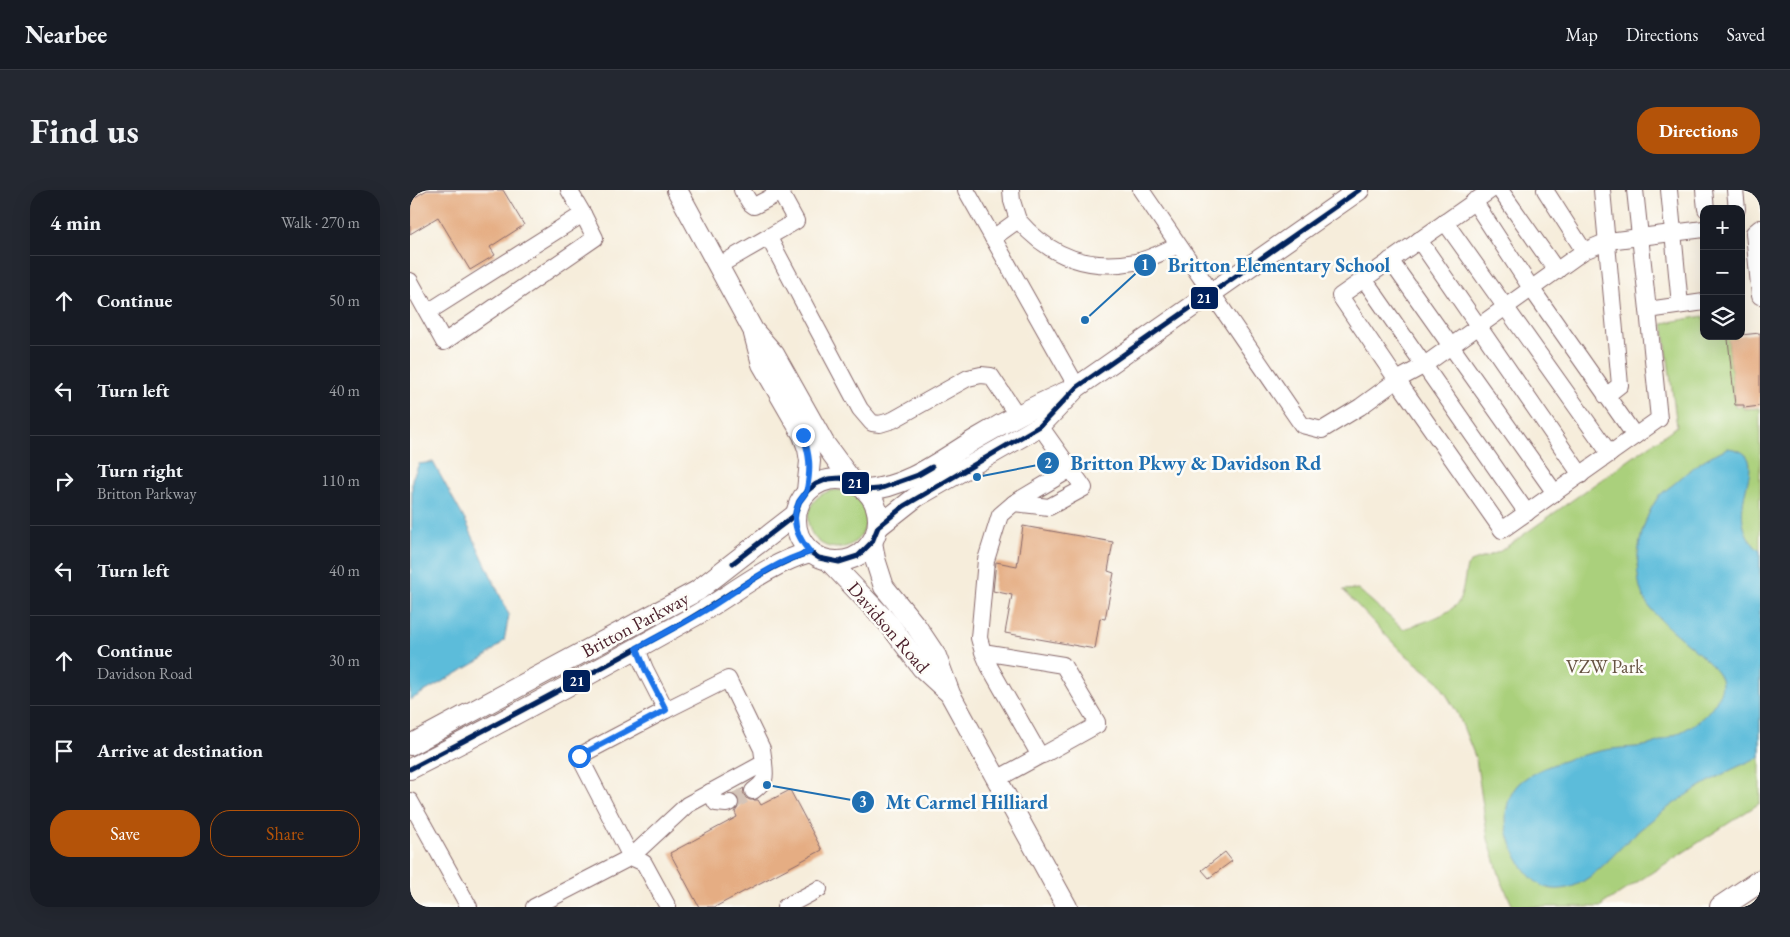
<!DOCTYPE html>
<meta charset="utf-8">
<style>
body{margin:0;font-family:"EB Garamond",serif;background:#242831;color:#f1f3f6}
.controls{position:absolute;right:15px;top:15px;display:grid;overflow:hidden;border-radius:10px;box-shadow:0 5px 20px #0002}
.controls button{width:45px;height:45px;display:grid;place-items:center;padding:0;border:0;border-bottom:1px solid #363941;background:#171b24;color:#f1f3f6;font:25px sans-serif}
.stop{position:absolute;width:15px;height:15px;margin:-11px;border:4px solid #1a73e8;border-radius:50%;background:#fff}
.stop.end{background:#1a73e8;border-color:#fff;box-shadow:0 1px 5px #0008}
.list{margin:0;padding:0;list-style:none}
h2{display:flex;justify-content:space-between;align-items:center;height:65px;margin:0;padding:0 20px;font-size:21px}
h2 small{font-size:16px;font-weight:400;color:#9ea1a6}
.list li{display:grid;grid-template-columns:32px 1fr auto;gap:15px;align-items:center;box-sizing:border-box;height:90px;padding:0 20px;border-top:1px solid #363941}
.list b{display:block;font-size:19px;white-space:nowrap}
.list p{margin:0;font-size:16px;white-space:nowrap;color:#9ea1a6}
.list em{font-size:16px;font-style:normal;color:#9ea1a6}
.actions{display:flex;gap:10px;padding:15px 20px}
.actions a{flex:1;padding:11px 0;border:1px solid #b45309;border-radius:20px;text-align:center;font-size:18px;color:#b45309}
.actions .main{background:#b45309;color:#fff}
.icon{flex:none;width:28px;height:28px;fill:none;stroke:currentColor;stroke-width:2;stroke-linecap:round;stroke-linejoin:round}
.map{position:relative;flex:none;width:1350px;height:717px;overflow:hidden;border-radius:20px}
header{display:flex;align-items:center;gap:30px;box-sizing:border-box;height:70px;padding:0 25px;background:#171b24;border-bottom:1px solid #363941}
header strong{font-size:24px}
nav{display:flex;gap:28px;margin-inline-start:auto;font-size:18px}
.intro{display:flex;align-items:center;justify-content:space-between;box-sizing:border-box;height:120px;padding:0 30px}
h1{margin:0;font-size:35px}
.button{padding:12px 22px;border-radius:20px;background:#b45309;color:#fff;font-size:18px;font-weight:700}
main{display:flex;gap:30px;padding:0 30px}
aside{flex:1;background:#171b24;border-radius:20px;box-shadow:0 5px 20px #0002}
.map>svg:first-child{display:block}
</style>
<header>
<strong>Nearbee</strong>
<nav><a>Map</a><a>Directions</a><a>Saved</a></nav>
</header>
<div class="intro"><h1>Find us</h1><a class="button">Directions</a></div>
<main>
<aside>
<h2>4 min<small>Walk · 270 m</small></h2>
<ul class="list">
<li><svg class="icon" aria-label="ahead" viewBox="0 0 24 24"><path d="M12 20V5M6 11l6-6 6 6"/></svg><div><b>Continue</b></div><em>50 m</em></li>
<li><svg class="icon" aria-label="left" viewBox="0 0 24 24"><path d="M17 20v-9H6M10 6l-5 5 5 5"/></svg><div><b>Turn left</b></div><em>40 m</em></li>
<li><svg class="icon" aria-label="right" viewBox="0 0 24 24"><path d="M7 20v-9h11M14 6l5 5-5 5"/></svg><div><b>Turn right</b><p>Britton Parkway</p></div><em>110 m</em></li>
<li><svg class="icon" aria-label="left" viewBox="0 0 24 24"><path d="M17 20v-9H6M10 6l-5 5 5 5"/></svg><div><b>Turn left</b></div><em>40 m</em></li>
<li><svg class="icon" aria-label="ahead" viewBox="0 0 24 24"><path d="M12 20V5M6 11l6-6 6 6"/></svg><div><b>Continue</b><p>Davidson Road</p></div><em>30 m</em></li>
<li><svg class="icon" aria-label="arrive" viewBox="0 0 24 24"><path d="M6 21V4h12l-3 4 3 4H6"/></svg><div><b>Arrive at destination</b></div></li>
</ul>
<div class="actions"><a class="main">Save</a><a>Share</a></div>
</aside>
<div class="map">
<svg width="1350" height="717" viewBox="0 0 1350 717">
<rect width="100%" height="100%" fill="#fdfcf7"/>
<filter id="ink" filterUnits="userSpaceOnUse"><feTurbulence type="fractalNoise" baseFrequency=".02" numOctaves="2"/><feDisplacementMap in="SourceGraphic" scale="10" xChannelSelector="R" yChannelSelector="G"/><feConvolveMatrix kernelMatrix="1 2 1 2 8 2 1 2 1" color-interpolation-filters="sRGB"/></filter>
<filter id="wash" filterUnits="userSpaceOnUse"><feTurbulence type="fractalNoise" baseFrequency=".0096" numOctaves="4" result="noise"/><feDisplacementMap in="SourceGraphic" scale="20" xChannelSelector="R" yChannelSelector="G"/><feGaussianBlur stdDeviation="1.12" result="paint"/><feColorMatrix in="noise" values="0 0 0 0 0 0 0 0 0 0 0 0 0 0 0 0 0 1.4 0 .05"/><feComposite in="paint" operator="in"/></filter>
<g filter="url(#wash)">
<rect width="100%" height="100%" fill="#f6eddb"/>
<g fill="#aad07b" stroke="#7a7853">
<path d="M1294,126V146H1327V148L1318,150L1325,217L1332,216L1334,219L1350,218V613L1193,714L1192,717H1103L1091,690L1078,649L1066,569L1048,524L1028,491L990,460L933,400L948,399L993,439C1008,434 1041,425 1049,411C1053,403 1055,385 1057,376L1061,372L1089,362L1267,236L1253,133Z"/>
<circle cx="427" cy="329" r="29"/>
</g>
<g fill="#5cbcda" stroke="#536e82">
<path d="M1318,258C1350,262 1339,283 1334,308C1330,329 1333,347 1350,361V567C1305,585 1260,613 1224,645C1207,660 1192,680 1172,692C1160,699 1145,702 1132,696C1115,686 1104,665 1099,647C1094,632 1095,612 1105,598C1118,578 1179,562 1202,559C1214,557 1228,558 1239,555C1255,550 1281,539 1293,527C1302,519 1317,499 1310,487C1307,480 1300,474 1295,469C1276,451 1253,436 1238,415C1218,388 1229,330 1250,305C1254,301 1260,297 1265,293C1284,276 1294,268 1318,258Z"/>
<path d="M23,272L57,334L99,425L94,451L74,468L0,510L2,289L9,274Z"/>
</g>
<g id="blocks">
<g fill="#e5ad83">
<path d="M17,0H93L114,35L80,57L85,65L60,80L28,27L0,44V10Z"/>
<path d="M1350,143V216L1334,218V215H1325L1318,149L1327,148V146H1331V145Z"/>
<path d="M613,336L703,352L698,381L704,383L695,429L690,428L685,459L595,443L602,405L583,401L586,372L607,376Z"/>
<path d="M334,598L333,603L336,608L340,610H348L351,615L380,600L412,660L305,717H289L260,663L327,627L325,622L329,616L330,611L327,606L323,604Z"/>
<path d="M815,662L822,671L799,688L792,680Z"/>
</g>
</g>
</g>
<g filter="url(#ink)">
<use href="#blocks" fill-opacity="0" stroke="#866769" stroke-width="1"/>
<g fill="none" stroke-linecap="round" stroke-linejoin="round">
<path stroke="#d4c4b8" stroke-width="16" stroke-dasharray="16 8" stroke-linecap="butt" d="M320,613L343,601"/>
<g stroke="#866769" stroke-width="18">
<g id="minor">
<path d="M159,0L173,24"/>
<path d="M332,0L340,13L344,16L371,2"/>
<path d="M556,0L667,197"/>
<path d="M731,0L892,235L912,240L950,217L987,190L1092,340L1249,229L1238,120L1294,112"/>
<path d="M1081,0L930,106L987,190L1013,176L1174,61L1198,51L1294,39"/>
<path d="M1090,0L1147,81"/>
<path d="M1135,0L1174,61"/>
<path d="M1192,0L1210,195L1196,206"/>
<path d="M1225,0L1238,120"/>
<path d="M1259,0L1270,115"/>
<path d="M1294,0L1296,19"/>
<path d="M1325,0L1327,19"/>
<path d="M1064,11L1121,98L1225,246"/>
<path d="M608,30C639,66 677,81 725,72C740,69 755,61 768,55"/>
<path d="M1035,32L1200,264"/>
<path d="M1350,38L1344,43L1350,106"/>
<path d="M359,48L450,219L462,233L470,234L483,230L558,188L571,185L581,186L607,225"/>
<path d="M583,48L608,30L602,11L601,0"/>
<path d="M1009,50L1171,285"/>
<path d="M980,70L1145,303"/>
<path d="M308,76L386,31L369,0"/>
<path d="M954,89L1117,323"/>
<path d="M0,91L34,152L185,48L173,24L18,122"/>
<path d="M604,313L661,279"/>
<path d="M227,459L235,479L256,520L169,566L221,667L234,673L258,717"/>
<path d="M573,462L653,475L687,532V535L633,565L629,564L579,476L573,462L569,448L576,370L590,325L604,313L639,317L674,298L630,236"/>
<path d="M587,589L631,565"/>
<path d="M343,601C356,591 356,589 354,573"/>
<path d="M300,602L306,613L316,614L320,613"/>
<path d="M0,611L59,717"/>
<path d="M124,717L221,667L277,615L354,573L352,559L318,489L256,520"/>
<path d="M375,717L409,699"/>
</g>
</g>
<g stroke="#866769" stroke-width="22">
<g id="major">
<path d="M267,0L343,140L364,164L414,253L442,291"/>
<path d="M344,144L352,174L393,245L398,259L400,271L397,301"/>
<circle cx="427" cy="330" r="41"/>
<path d="M456,300C498,297 531,270 566,249C596,231 626,215 658,201"/>
<path d="M468,337L506,307L630,236L667,197L949,0"/>
<path d="M462,352L465,369L474,397L506,436L526,466L540,504L657,717"/>
<path d="M419,371L480,435L512,478L537,501"/>
<path d="M0,555L287,401L385,325"/>
<path d="M0,579C95,531 188,480 281,428C321,406 355,375 400,362"/>
</g>
</g>
<g stroke="#866769" stroke-width="24">
<path id="highway" d="M1311,717L1350,691"/>
</g>
<use href="#minor" stroke="#fff" stroke-width="16"/>
<use href="#major" stroke="#fff" stroke-width="20"/>
<use href="#highway" stroke="#fff" stroke-width="22"/>
<g stroke="#fdfcf7" stroke-width="9">
<g id="bus-1">
<path d="M323,373L385,325L389,312L397,301L406,294L418,289L430,288L442,291L456,300L469,299L508,285L522,277"/>
<path d="M0,579C91,532 181,484 271,434C314,409 353,378 400,362L409,368L429,372L448,366L462,352L468,337L494,316L630,236L667,197L949,0"/>
</g>
</g>
<use href="#bus-1" stroke="#00205b" stroke-width="5"/>
</g>
</g>
<g fill="none" stroke-linecap="round" stroke-linejoin="round" filter="url(#ink)">
<path stroke="#1a73e8" stroke-width="6" d="M169,566L256,520L235,479L227,458C249,446 272,434 294,421C329,400 360,373 400,362C388,348 380,330 389,312C392,307 396,304 397,299C401,277 400,266 393,245"/>
</g>
<g text-anchor="middle" stroke-width="5" stroke-linejoin="round" paint-order="stroke">
<g font-size="19" fill="#4a1f2b" stroke="#fdfcf7">
<text transform="translate(225 434) rotate(-28)" y="7">Britton Parkway</text>
<text transform="translate(479 437) rotate(49)" y="7">Davidson Road</text>
</g>
<g font-size="19" fill="#675443" stroke="#fdfcf7">
<text x="1195" y="483">VZW Park</text>
</g>
</g>
<path fill="none" stroke="#1f6fb2" stroke-width="2" d="M675 130L735 75M567 287L638 273M357 595L453 612"/>
<g fill="#1f6fb2" stroke="#fdfcf7" stroke-width="2">
<circle cx="675" cy="130" r="5"/>
<circle cx="567" cy="287" r="5"/>
<circle cx="357" cy="595" r="5"/>
<circle cx="735" cy="75" r="12"/>
<circle cx="638" cy="273" r="12"/>
<circle cx="453" cy="612" r="12"/>
</g>
<g font-size="15" text-anchor="middle" font-weight="bold" fill="#fff">
<text x="735" y="80">1</text>
<text x="638" y="278">2</text>
<text x="453" y="617">3</text>
</g>
<g font-size="20" text-anchor="middle" font-weight="bold" fill="#1f6fb2" stroke="#fdfcf7" stroke-width="5" stroke-linejoin="round" paint-order="stroke">
<text x="869" y="82">Britton Elementary School</text>
<text x="786" y="280">Britton Pkwy &amp; Davidson Rd</text>
<text x="557" y="619">Mt Carmel Hilliard</text>
</g>
<g stroke="#fdfcf7" stroke-width="2">
<rect x="780" y="96" width="29" height="24" rx="5" fill="#00205b"/>
<rect x="431" y="281" width="29" height="24" rx="5" fill="#00205b"/>
<rect x="152" y="479" width="29" height="24" rx="5" fill="#00205b"/>
</g>
<g font-size="14" text-anchor="middle" font-weight="bold" fill="#fff">
<text x="794" y="113">21</text>
<text x="445" y="298">21</text>
<text x="167" y="496">21</text>
</g>
</svg>
<div class="controls">
<button>+</button>
<button>−</button>
<button><svg class="icon" aria-label="layers" viewBox="0 0 24 24"><path d="M12 4l9 5-9 5-9-5zM3 14l9 5 9-5"/></svg></button>
</div>
<div class="stop" style="left:169px;top:566px"></div>
<div class="stop end" style="left:393px;top:245px"></div>
</div>
</main>
